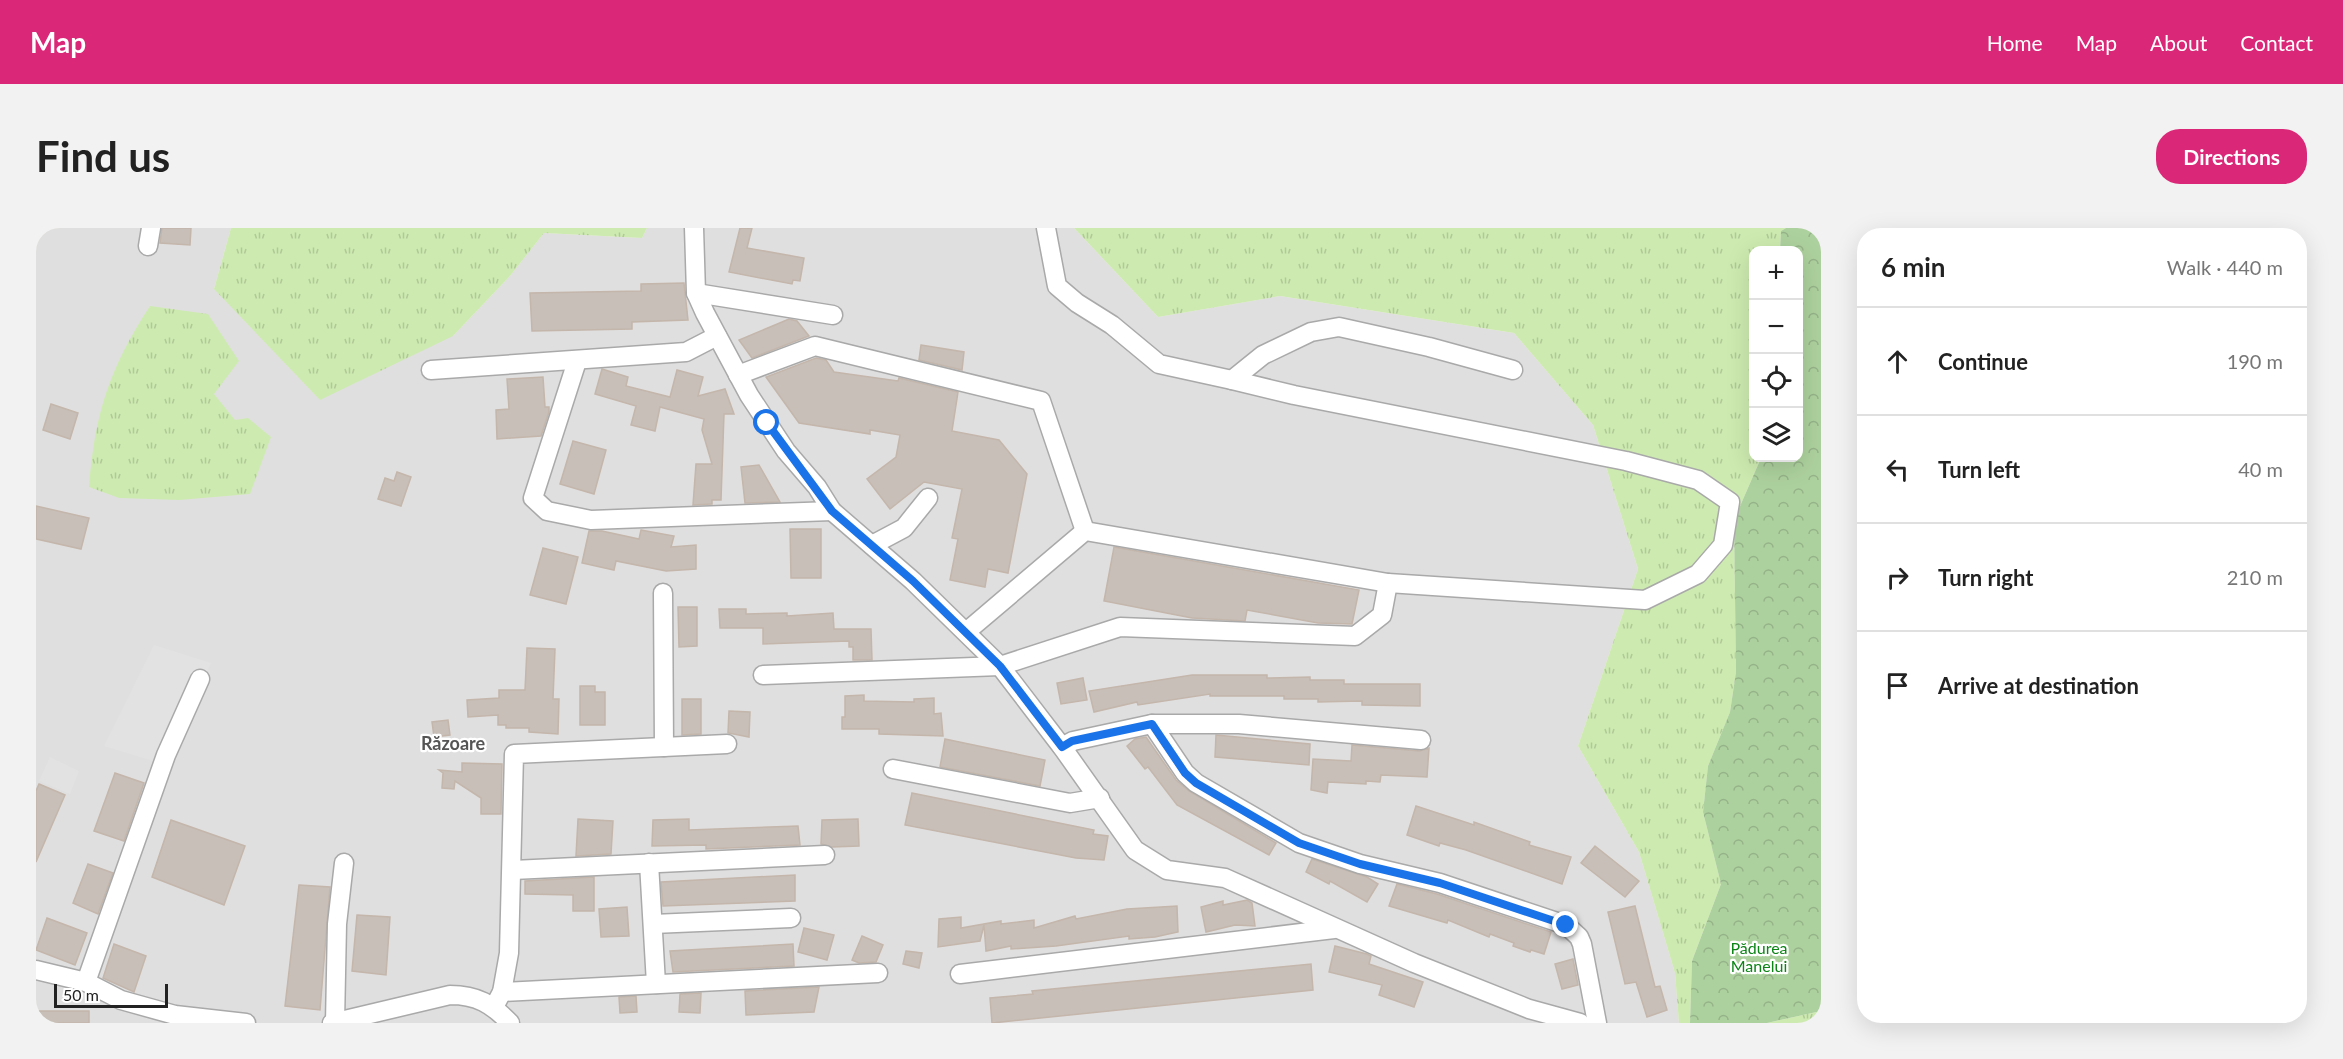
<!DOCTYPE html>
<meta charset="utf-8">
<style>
body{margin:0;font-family:Lato,sans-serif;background:#f2f2f2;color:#222}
.controls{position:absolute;right:18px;top:18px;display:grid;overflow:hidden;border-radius:12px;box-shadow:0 6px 24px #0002}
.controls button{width:54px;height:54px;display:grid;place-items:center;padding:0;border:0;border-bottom:2px solid #e0e0e0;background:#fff;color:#222;font:30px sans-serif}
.scale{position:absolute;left:18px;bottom:15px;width:114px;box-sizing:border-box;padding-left:6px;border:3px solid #222;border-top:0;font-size:16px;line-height:21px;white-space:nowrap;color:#222;-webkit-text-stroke:4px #fff;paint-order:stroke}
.stop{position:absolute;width:18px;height:18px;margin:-14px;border:4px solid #1a73e8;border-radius:50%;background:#fff}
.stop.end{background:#1a73e8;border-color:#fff;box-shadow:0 2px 6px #0008}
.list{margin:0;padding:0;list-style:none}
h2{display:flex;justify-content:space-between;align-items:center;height:78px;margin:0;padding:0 24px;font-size:26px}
h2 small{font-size:20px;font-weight:400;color:#767676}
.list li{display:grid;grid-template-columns:39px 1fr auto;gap:18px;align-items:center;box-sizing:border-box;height:108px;padding:0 24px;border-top:2px solid #e0e0e0}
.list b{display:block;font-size:22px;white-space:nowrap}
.list em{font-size:20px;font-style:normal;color:#767676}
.icon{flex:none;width:33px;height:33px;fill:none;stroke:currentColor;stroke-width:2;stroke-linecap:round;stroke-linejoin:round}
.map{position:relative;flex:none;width:1785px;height:795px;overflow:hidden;border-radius:24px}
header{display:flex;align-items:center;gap:36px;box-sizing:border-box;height:84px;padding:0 30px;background:#db2777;color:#fff}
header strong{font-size:28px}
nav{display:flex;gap:33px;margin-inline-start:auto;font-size:21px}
.intro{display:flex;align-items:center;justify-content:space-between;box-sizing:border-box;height:144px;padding:0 36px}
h1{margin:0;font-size:42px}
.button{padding:15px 27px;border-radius:24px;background:#db2777;color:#fff;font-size:21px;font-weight:700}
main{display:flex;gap:36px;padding:0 36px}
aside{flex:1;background:#fff;border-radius:24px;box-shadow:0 6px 24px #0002}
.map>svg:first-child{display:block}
</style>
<header>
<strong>Map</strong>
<nav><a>Home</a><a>Map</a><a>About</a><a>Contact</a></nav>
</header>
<div class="intro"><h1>Find us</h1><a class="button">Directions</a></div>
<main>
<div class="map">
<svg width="1785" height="795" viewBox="0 0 1785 795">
<defs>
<pattern id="grass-tufts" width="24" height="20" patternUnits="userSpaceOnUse" patternTransform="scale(1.5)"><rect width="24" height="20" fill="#cdebb0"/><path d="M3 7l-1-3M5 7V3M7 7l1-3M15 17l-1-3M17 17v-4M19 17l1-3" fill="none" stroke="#b0c997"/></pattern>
<pattern id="forest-crowns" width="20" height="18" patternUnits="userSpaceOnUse" patternTransform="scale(1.5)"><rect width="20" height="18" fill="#add19e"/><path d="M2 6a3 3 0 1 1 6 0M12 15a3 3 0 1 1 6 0" fill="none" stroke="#95b388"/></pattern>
</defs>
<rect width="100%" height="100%" fill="#f2efe9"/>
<path fill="#e0dfdf" d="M0,0H195L178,61L417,108L474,48L508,5L606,10L611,0H1038L1122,89L1244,68L1478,105L1557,197L1602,341L1542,518L1603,624L1639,745L1643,795H0Z"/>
<g fill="url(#grass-tufts)">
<path d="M195,0H611L606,10L508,5L474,48L417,108L284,172L178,61Z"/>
<path d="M1038,0H1750L1745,3L1744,22H1718V230H1725L1698,292L1700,444L1694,484L1672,538L1667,584L1685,656L1656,733L1654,795H1643L1639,745L1603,624L1542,518L1602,341L1557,197L1478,105L1244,68L1122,89Z"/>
<path d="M114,78L172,86L203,133L178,166L199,192L212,190L235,209L214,266L143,272L83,270L53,259C59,185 73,141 114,78Z"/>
<path d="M1785,783V795H1731Z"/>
</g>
<path fill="url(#forest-crowns)" d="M1750,0H1785V783L1731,795H1654L1656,733L1685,656L1667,584L1672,538L1694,484L1700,444L1698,292L1725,230H1762V22H1744L1745,3Z"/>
<g fill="#e2e2e2">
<path d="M118,417L175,435L130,537L68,518Z"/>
<path d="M14,529L43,543L34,566L3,553Z"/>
</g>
<g fill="#c7bfb8" stroke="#c4b6ab" stroke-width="1.5">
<path d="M126,0H155L154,17L124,15Z"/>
<path d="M704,0H716L711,20L768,30L764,53L757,52L756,56L693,44Z"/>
<path d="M648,55L652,92L596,94V101L496,103L494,65L605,63V56Z"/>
<path d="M753,91L761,93L773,108L716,130L703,112Z"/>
<path d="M885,117L928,124L926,142L883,132Z"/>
<path d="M780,130L790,132L798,144L862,153L863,150L922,164L916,203L963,212L991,246L972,345L952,341L949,359L914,352L922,311L916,310L926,261L888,254L854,281L831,251L860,229L864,207L834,202V206L763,195L730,149Z"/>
<path d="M566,141L592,149L590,158L634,169L641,142L667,149L662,168L689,161L698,186H688L685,272H676V276L657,277L660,236H676L666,202L668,191L624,179L619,203L595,197L600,178L559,166Z"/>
<path d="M507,149L509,179H513V184L505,208L461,211L460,182L473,181L471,151Z"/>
<path d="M15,176L42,185L34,211L7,202Z"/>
<path d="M537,213L570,222L558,266L524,256Z"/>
<path d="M723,237L744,274L709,275L705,239Z"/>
<path d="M361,244L375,249L365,278L342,271L349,250L358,253Z"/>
<path d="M0,278L53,290L45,321L0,311Z"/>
<path d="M754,301H785V350H755Z"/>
<path d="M605,302L638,308L635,319L660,317V341L630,343L580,333L578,342L546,335L553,303H566L603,311Z"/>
<path d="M1078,319L1323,362L1316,396L1282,395L1211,382L1209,393L1156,390L1068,373Z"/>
<path d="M507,320L542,329L530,376L494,367Z"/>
<path d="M642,379H661V418L643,419Z"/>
<path d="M683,381H710V386L751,385V388L797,385L798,401H835L836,432H817V419H813V413L727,416V400H684Z"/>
<path d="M491,420L519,421L517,471H523L522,506L493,504V500H470V497H462V487L432,489L431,472L463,470V462H489Z"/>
<path d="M1156,447H1231V450L1274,449V452H1308V456H1384V478L1326,477V473L1282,474V471H1248V468H1174V466L1102,477L1101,474L1058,484L1053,463Z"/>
<path d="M1047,450L1051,472L1025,476L1021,455Z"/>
<path d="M544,458H559V464H569V497H544Z"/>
<path d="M828,467V473L878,474V471L898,470V486L905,485L907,508L843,506V501H806V489H809V468Z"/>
<path d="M646,471H665V506L646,507Z"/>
<path d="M693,483L714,484L713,509L692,505Z"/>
<path d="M412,492L414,507L398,509L396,494Z"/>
<path d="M1180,507L1274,516L1273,537L1179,529Z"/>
<path d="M1110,509L1140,552L1153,563L1240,615L1233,627L1141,577L1112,539L1109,541L1091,518L1099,511Z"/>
<path d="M909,511L1009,532L1004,558L904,539Z"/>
<path d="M1316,517L1384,523L1393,520L1391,549L1345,547L1344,554L1330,553V556L1292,554L1291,565L1275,562L1277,531L1315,533Z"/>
<path d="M426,535L466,536L465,586H445V570L419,553L418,561L406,560L407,545L403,542L426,544Z"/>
<path d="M79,545L108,555L88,613L58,603Z"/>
<path d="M3,556L29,567L0,634V563Z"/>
<path d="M876,565L1058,602L1057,606L1072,608L1068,632L1040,630L869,597Z"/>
<path d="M1380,578L1438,597V594L1494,614L1493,617L1535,629L1526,656L1430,622L1404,615L1403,618L1371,607Z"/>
<path d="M542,591L577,593L575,626L540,628Z"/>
<path d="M653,591V602L762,598L764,617L670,621V617L616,618L617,592Z"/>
<path d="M822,591L823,618L796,619L785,616L786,592Z"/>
<path d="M135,592L209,618L188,677L116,649Z"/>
<path d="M1559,618L1603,653L1589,669L1545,635Z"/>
<path d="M1276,631L1331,649L1342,656L1331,674L1294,653L1293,656L1270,644Z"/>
<path d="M52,636L77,645L62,686L37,675Z"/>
<path d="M759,647V673L627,678L625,654Z"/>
<path d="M558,649V683H537V667L489,666V653Z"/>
<path d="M1361,656L1401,666L1515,704L1508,726L1495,722L1494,724L1477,718L1478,715L1454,706L1453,709L1412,692L1411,695L1353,678Z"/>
<path d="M263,657L294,659L284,782L249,778Z"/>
<path d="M1211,672L1216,675L1219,698L1199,697L1170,704L1165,679L1187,673V677Z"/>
<path d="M1141,678L1142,704L1119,709L1093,711V708L1020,718L975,721V718L950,723L948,697L944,713L902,719L903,691L925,689V700L965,693V696L998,692V700L1039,688L1040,691L1091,681Z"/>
<path d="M1599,678L1619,759L1624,758L1631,782L1611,789L1600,754L1589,756L1572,684Z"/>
<path d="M591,679L593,708L565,709L563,681Z"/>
<path d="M321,687L354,689L350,747L316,743Z"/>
<path d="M11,690L51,705L39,737L0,722Z"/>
<path d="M768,700L798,707L791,732L762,724Z"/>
<path d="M826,708L847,717L840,734L823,735L816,732Z"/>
<path d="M78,716L110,728L98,764L67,750Z"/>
<path d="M757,716L758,738L637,744L634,723Z"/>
<path d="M1299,718L1331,726L1335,728L1333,736L1387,754L1378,779L1343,767L1346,757L1293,744Z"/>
<path d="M870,723L886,725L883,740L867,736Z"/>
<path d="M1537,731L1542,757L1526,761L1519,736Z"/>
<path d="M1275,736L1277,762L956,795L954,770L997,766L996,763Z"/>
<path d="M783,759L778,784L710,787L709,763Z"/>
<path d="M665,765L664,785L643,784L644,766Z"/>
<path d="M600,768L601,784L584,785L583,769Z"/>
<rect x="0" y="783" width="53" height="12"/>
</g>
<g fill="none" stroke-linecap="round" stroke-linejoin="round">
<g stroke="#a9a9a9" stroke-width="21">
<g id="minor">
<path d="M658,0L660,65L669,85L713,167L750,223L781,259L796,283L877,353L964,438L1026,519L1099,622L1131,642L1189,650L1378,735L1493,781L1544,795"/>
<path d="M1010,0L1021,58L1041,75L1076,97L1123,136L1196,152L1227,127L1275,104L1303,99L1393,119L1477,142"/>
<path d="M112,18L115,0"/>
<path d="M660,65L797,87"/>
<path d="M541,133L497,270L511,283L555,292L796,283"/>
<path d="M395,142L650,124L681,108"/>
<path d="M702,147L779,118L1005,173L1049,303"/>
<path d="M1196,152L1258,167L1590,233L1662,252L1694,274L1687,317L1662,346L1609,372L1352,355"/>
<path d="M836,317L868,300L892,270"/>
<path d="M627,365L628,519"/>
<path d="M727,447L964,438L1084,399L1319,408L1346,387L1352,355L1049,303L930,404"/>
<path d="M1116,496L1149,545L1160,555L1263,615L1324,636L1404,655L1530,697L1543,709L1546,716L1561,795"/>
<path d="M1026,519L1037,513L1116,496H1203L1385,512"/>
<path d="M857,541L1034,575L1064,570"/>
<path d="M613,635L620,756"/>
<path d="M477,642L789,627"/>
<path d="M617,696L755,690"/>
<path d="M0,742L50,754L85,772L139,787L210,795"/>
<path d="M924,746L1298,701"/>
<path d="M50,754L130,527L164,451"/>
<path d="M466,764L842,745"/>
<path d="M458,779L466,764L473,725L478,526L691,516"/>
<path d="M296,795L414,767C441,767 456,776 474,795"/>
<path d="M299,795L301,696L308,635"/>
</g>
</g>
<use href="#minor" stroke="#fff" stroke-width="18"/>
</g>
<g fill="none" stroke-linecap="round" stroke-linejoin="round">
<path stroke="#1a73e8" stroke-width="8" d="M731,195L796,283L877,353L964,438L1026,519L1036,513L1116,496L1149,545L1160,555L1263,615L1324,636L1404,655L1530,697"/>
</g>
<g text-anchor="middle" stroke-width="4.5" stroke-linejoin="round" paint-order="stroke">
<g font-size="16" fill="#0c8416" stroke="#fff">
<text x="1723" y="726">Pădurea<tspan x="1723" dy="18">Manelui</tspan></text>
</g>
<g font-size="18" font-weight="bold" fill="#555" stroke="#fff">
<text x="417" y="522">Răzoare</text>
</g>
</g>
</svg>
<div class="controls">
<button>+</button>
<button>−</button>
<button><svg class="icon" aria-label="locate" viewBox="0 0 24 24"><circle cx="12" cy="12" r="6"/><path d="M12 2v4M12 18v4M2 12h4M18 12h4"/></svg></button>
<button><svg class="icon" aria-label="layers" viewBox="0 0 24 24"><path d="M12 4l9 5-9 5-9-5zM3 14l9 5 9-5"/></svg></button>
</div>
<div class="scale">50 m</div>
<div class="stop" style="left:731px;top:195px"></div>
<div class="stop end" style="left:1530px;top:697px"></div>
</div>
<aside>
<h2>6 min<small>Walk · 440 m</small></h2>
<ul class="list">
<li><svg class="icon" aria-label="ahead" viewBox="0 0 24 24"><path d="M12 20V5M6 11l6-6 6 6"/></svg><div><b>Continue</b></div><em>190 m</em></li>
<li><svg class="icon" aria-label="left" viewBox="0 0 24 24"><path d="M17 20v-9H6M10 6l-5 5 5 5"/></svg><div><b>Turn left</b></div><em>40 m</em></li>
<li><svg class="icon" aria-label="right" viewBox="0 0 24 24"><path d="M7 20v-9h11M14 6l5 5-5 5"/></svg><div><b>Turn right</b></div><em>210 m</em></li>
<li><svg class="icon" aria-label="arrive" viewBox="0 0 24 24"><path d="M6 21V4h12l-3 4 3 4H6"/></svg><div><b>Arrive at destination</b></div></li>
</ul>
</aside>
</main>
